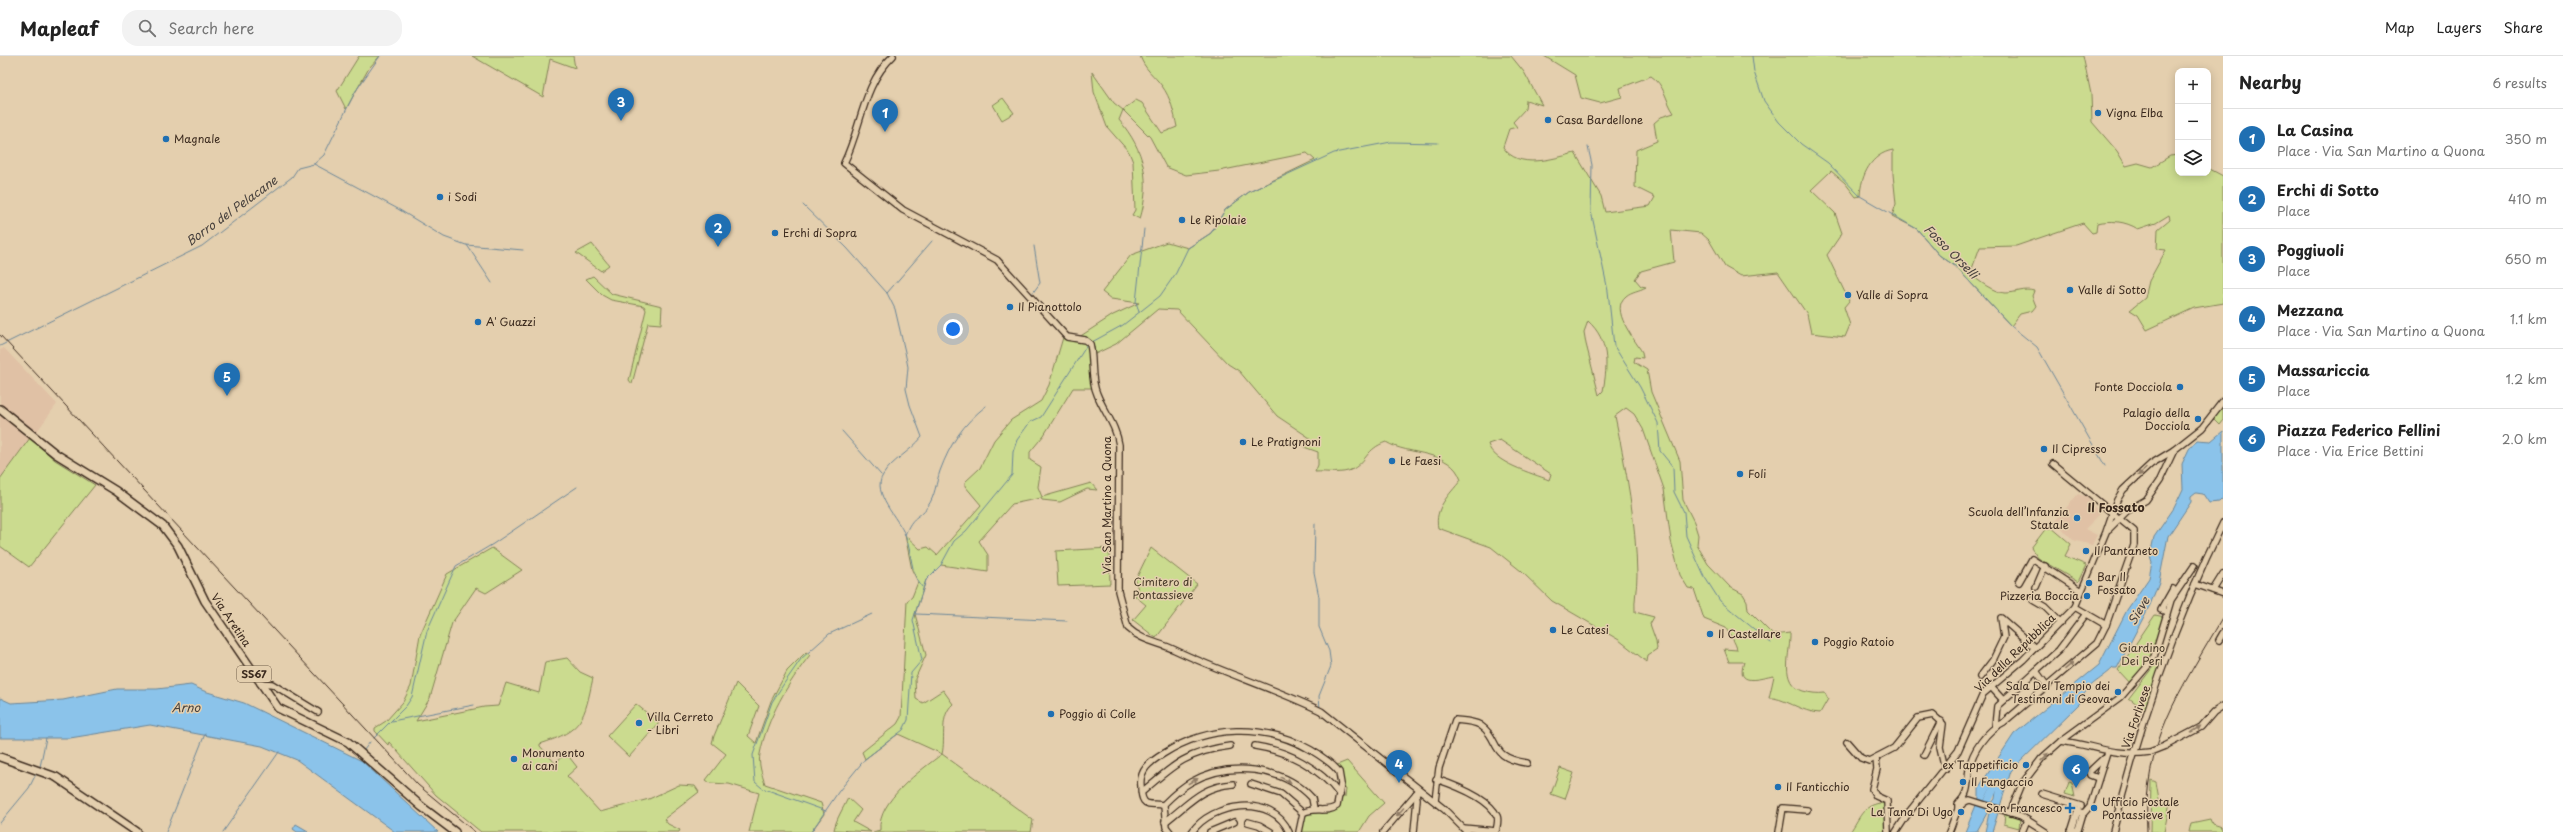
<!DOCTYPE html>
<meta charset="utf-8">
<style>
body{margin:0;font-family:"Playpen Sans",sans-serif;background:#f2f2f2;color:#222}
.controls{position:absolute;right:12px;top:12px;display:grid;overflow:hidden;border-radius:8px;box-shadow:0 2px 10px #0003}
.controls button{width:36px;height:36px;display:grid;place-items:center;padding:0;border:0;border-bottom:1px solid #e0e0e0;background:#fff;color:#222;font:20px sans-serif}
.you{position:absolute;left:953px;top:273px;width:14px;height:14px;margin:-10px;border:3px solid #fff;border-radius:50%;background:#1a73e8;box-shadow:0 0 0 6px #1a73e833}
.badge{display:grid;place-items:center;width:26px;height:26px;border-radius:50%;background:#1f6fb2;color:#fff;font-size:13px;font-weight:700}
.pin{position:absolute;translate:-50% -33px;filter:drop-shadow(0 1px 2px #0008)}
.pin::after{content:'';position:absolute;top:21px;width:14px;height:12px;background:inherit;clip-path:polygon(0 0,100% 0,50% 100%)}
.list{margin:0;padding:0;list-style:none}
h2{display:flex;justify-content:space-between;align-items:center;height:52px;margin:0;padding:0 16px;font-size:17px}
h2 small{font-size:13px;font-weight:400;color:#767676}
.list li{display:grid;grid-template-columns:26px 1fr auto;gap:12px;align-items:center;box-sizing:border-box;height:60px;padding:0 16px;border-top:1px solid #e0e0e0}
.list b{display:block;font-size:15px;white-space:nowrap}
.list p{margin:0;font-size:13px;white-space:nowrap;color:#767676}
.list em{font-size:13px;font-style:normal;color:#767676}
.icon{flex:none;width:22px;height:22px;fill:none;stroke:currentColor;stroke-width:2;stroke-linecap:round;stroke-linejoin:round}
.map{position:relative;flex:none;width:2223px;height:776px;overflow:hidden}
header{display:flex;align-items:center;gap:24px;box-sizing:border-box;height:56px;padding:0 20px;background:#fff;border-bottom:1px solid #e0e0e0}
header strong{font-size:19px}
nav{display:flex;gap:22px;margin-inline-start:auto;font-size:14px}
.search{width:280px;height:36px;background:#f2f2f2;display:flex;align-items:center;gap:10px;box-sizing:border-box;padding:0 14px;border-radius:16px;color:#767676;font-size:15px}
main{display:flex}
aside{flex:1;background:#fff}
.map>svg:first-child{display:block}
</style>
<header>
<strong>Mapleaf</strong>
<div class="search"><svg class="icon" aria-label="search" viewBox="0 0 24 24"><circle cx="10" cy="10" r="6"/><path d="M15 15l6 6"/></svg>Search here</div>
<nav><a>Map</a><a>Layers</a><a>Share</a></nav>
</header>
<main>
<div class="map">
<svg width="2223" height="776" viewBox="0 0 2223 776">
<rect width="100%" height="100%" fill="#e4cfae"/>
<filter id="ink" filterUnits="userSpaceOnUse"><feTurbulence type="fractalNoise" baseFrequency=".025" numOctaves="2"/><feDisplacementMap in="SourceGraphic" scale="8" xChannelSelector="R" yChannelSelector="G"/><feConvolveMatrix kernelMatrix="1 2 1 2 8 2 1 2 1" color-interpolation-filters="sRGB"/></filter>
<g filter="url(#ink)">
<g fill="#e0c1a5">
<path d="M4,292L57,348L35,378L0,350V294Z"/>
<path d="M0,357L30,382L0,423Z"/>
<path d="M2078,438L2087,441L2100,458L2085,473L2097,479L2092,489L2073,484L2055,465Z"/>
</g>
<g fill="#cbdb8f" stroke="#838256" fill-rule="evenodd">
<path d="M359,0H380L369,12L346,53L337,35Z"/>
<path d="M472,0H573L575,12L550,3L543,41Z"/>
<path d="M1140,0H1511L1524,16L1542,49L1526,44L1525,53L1513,66L1517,71L1509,73L1503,91C1518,114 1552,103 1575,97L1601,140L1605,156L1650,150L1655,141L1635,131L1636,94L1657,85L1654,67L1661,61L1674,57C1665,44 1665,29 1651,20L1620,32L1622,41L1600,47L1581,42L1575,19L1544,0H2083L2091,38L2092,66L2117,95L2126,110L2138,107L2152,111L2170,100L2178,99V117H2208V112L2223,120V247L2194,252L2147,274L2138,259L2130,254L2145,242L2149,225L2166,194L2157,193L2158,173L2170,163L2169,159L2156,167L2138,173C2125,165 2111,164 2097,167L2096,176L2092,177L2083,167L2016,190L1980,191L1970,218C1979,225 1994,237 2006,237C2016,237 2024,232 2034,235L2032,240L2036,250L2032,255L2020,258L2011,270L1955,210L1939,199L1917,173L1892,160L1896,148L1893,118V94C1871,98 1861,119 1860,140L1856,141L1845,127L1831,115L1811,134L1835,157L1842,177L1827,199L1849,245L1844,251L1850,269L1845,281L1811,277L1807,258L1778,216L1741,220L1725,211L1709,184L1701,177L1671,174L1674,206L1641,215L1635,223L1641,230L1646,231C1639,235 1632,235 1626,240C1609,254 1634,282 1642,296L1643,302L1635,301L1634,306L1647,314L1651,336L1680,405L1683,444L1694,466L1698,479L1697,489L1708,508L1730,531L1743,538L1747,545L1748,554L1773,579L1790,577C1791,596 1778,627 1803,635C1811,637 1817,638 1825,637L1828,643L1820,657C1803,657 1781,640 1769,642L1774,620C1760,622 1735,632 1744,606H1729L1724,593L1737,594C1736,586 1729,579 1726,572L1704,563L1694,533L1688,532L1680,519L1671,485L1664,433L1643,373L1634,358L1626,352L1615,360C1626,413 1636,465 1637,519C1637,532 1634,544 1635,556L1654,561L1650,568L1656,585L1657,593L1648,599L1647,606L1619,584L1552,545L1521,515L1491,491L1438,472C1434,452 1449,439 1461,424C1451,393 1408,400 1386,386C1366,393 1367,405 1353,413C1342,419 1327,415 1315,416L1318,409V396L1304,391L1310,382L1277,360L1239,315L1228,308L1177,254L1158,253L1116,288L1093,299L1095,332H1073L1044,379L1030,396V404L1041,411L1038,431L1042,441L1091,427L1097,434L1087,433L1060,446L1042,444L1041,442L1012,448L979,485L988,499V516L941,509L926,524L915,558L926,599L915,623L916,643L923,647L943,634L953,648C939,660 946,682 942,698L1033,764L1031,776H873L880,774C877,745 921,714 942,698L898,678L865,703L862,696L897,668L901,661L907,545L912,541L918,526L912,514L905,479L920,493L928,491L937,499L981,449L965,430V426L980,412L994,384L1011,364L1041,345L1049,329L1064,278L1076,283L1113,259L1139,247L1111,243L1102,236L1131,199L1167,186L1188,192L1211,177L1225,154L1249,136L1315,104L1307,97L1219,115L1186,119L1166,111L1150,81L1123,54L1119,64C1145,94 1151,126 1140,163L1132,159L1135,154L1133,106L1129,96L1107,71L1094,36L1092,16L1114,47L1123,54L1136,44L1142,47L1162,77L1177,71C1174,57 1171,42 1162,30C1154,19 1145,14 1140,0ZM1588,265C1609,284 1608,308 1603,335L1599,339L1586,288L1584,276ZM1500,384L1551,418L1549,424C1532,417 1493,407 1488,388Z"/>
<path d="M1003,42L1014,57L1002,64L993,49Z"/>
<path d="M592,188L609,209L601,215L576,197Z"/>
<path d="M593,220L612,238L662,250L661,268L648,267L632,328L629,324L646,254L644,250L611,244L602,239L586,223Z"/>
<path d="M2223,350V364L2219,369L2213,363Z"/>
<path d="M30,382L55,404L95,429L29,511L0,490V423Z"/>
<path d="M2047,471L2049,473L2051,471L2071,488L2065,500L2086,509L2078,526L2038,502L2031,492Z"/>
<path d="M492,492L522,514L486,537L476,532L452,567L430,642L416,665L484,651L498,650L506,627L539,637L545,606L567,602L580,616L593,622C584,663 584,674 540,688V690L555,707L566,697L577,711L567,720L600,756L649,743L679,729L695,730L699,736L664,763L668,768L680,774L679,776H481L436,739L389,686L388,689L375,675V672L386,665L403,646L411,630L420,579L447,518Z"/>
<path d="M1109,492L1110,528L1058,530L1056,495Z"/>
<path d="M1151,492L1197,528L1156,582L1133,564L1146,549L1135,540L1138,533L1135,525Z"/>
<path d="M2155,559L2165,561L2153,604L2131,628L2118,614Z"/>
<path d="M806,596L810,599C788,627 767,662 760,698C758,707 762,719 765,728L821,747L824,758L811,776H749L759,737L729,728L710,727L706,724L726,698L712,687L714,680L736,627L759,650L748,680L756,687L771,645L787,615Z"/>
<path d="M2159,603L2163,604L2145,654L2129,642Z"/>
<path d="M636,648L659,667L629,701L607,680Z"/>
<path d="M1347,705L1384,747L1369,760L1359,776H1301L1305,758C1318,751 1340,765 1341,741H1345L1346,733L1342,732V717L1337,709Z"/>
<path d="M1560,712L1574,717L1565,743L1551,738Z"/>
<path d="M2151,724L2156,726L2160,749H2165V745L2170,746L2164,776H2150Z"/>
<path d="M2069,726L2072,727L2075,741L2065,738Z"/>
<path d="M848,742L861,754L853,766L871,776L834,774C836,763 843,753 848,742Z"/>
<path d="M1880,747L1886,748L1887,776H1850C1860,762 1862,750 1880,747Z"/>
<path d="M2005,757L2020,763L2019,772L2004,768Z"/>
<path d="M2210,763L2212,768L2221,771L2223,776H2189L2191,767Z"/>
</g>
<g fill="#8bc3ea" stroke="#6b8698">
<path d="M2223,375V442L2219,446L2209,447L2203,438L2196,437L2191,441V446L2168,480L2159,526L2150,549L2117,612H2113C2099,626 2087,627 2080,647L2011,715L1992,776H1985L1989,757L1994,753L1992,747L1995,743L1997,728L1992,730L1985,744L1992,746L1986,750L1987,757L1977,775L1965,776L1979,742V731L2014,678L2099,609L2127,554L2149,522L2152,506L2150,500L2154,481L2174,452L2183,433L2182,408L2189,393L2197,384L2211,385Z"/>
<path d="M191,629L204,635L244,647L362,705L438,776H395L297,704L262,690L150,669L70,682H0V642L11,647L63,644L117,633H157Z"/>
<path d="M296,768L308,775L307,776H297L293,773Z"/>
</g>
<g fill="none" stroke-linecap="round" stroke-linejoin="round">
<g stroke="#6b8698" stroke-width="1">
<path d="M1752,0L1754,16L1764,45L1779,66L1801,88L1828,107L1860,140L1917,173L1939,199L1955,210L2011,270L2037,291L2105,410"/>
<path d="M1588,91L1592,109L1591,155L1608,235L1614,290L1640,331L1658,367L1660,395L1673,411L1674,436L1684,456L1686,480L1704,520L1720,545L1771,587"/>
<path d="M314,108L398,153L444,181L466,189L523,194"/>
<path d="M803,149L847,192L887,237L895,253L905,296L908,311L906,333L910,349L922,381C911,395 891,405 883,419C871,437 899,463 905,479C913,498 909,515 922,531"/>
<path d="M467,189L492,227"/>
<path d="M887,237L932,185"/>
<path d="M1032,238L1040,227L1034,190"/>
<path d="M1045,253L1049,258"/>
<path d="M1139,256L1136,246L1144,173"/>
<path d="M1065,275L1070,279"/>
<path d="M1092,286L1123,269L1160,240L1176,217L1188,192L1211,177L1225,154L1249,136L1334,97L1391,86L1438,87"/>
<path d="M0,290L202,190L292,121L298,112L314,108L324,99L355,36L380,0"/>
<path d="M842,375L881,419"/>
<path d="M1315,468L1314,516L1319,541V571L1329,595L1331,610L1319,640L1320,653"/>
<path d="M905,479C913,458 918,464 928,450C935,440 936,427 940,415C950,388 963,368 986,350"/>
<path d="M916,558L1067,565"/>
<path d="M392,665L474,649"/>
<path d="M374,682L406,650L412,641L427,575L456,510L493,488L577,431"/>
<path d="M364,694L370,686"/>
<path d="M40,711L46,682"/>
<path d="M826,755L762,732L755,726L753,699L772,646L785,626L801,603L829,578L872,558"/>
<path d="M0,767L29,732L36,718"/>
<path d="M166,776L205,678"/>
<path d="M223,776L279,696"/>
<path d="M811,776L839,735L865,703L903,674L908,664L911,617L922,604L913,564L926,524L941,509L954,485L966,475L1012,419L1013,396L1017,384L1030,366L1041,361L1087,289"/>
</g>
<path stroke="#8bc3ea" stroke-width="7" d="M1984,754L1999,722"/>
<g stroke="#3b2a1e" stroke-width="8">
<g id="minor">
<path d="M893,0C862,29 862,71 844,107L903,154L997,204L1067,281L1085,284L1090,288C1094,305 1090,322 1097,338C1104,356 1116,369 1119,389L1118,535L1128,572C1142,585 1158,586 1175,594C1223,617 1274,632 1321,655L1444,753L1467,776"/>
<path d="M2109,473L2127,455L2146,444L2160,424L2174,394L2202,372L2223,345"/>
<path d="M2019,526L2032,503L2081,535"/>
<path d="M2195,528L2223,538"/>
<path d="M2036,531L2045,510"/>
<path d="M2213,534L2223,518"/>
<path d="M2033,544L2045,551L2061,567"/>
<path d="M2075,551L2106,569"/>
<path d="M2167,556L2161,554L2173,533"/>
<path d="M2219,584L2223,577"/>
<path d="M2036,615L2047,630"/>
<path d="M1980,621L1993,604L2004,581L2001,562L2035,592"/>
<path d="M260,627L272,628L318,656"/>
<path d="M1991,631L2003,644"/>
<path d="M1995,670L1997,650L2059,594L2086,558"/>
<path d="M2061,685C2094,689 2114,701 2150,696"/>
<path d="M1847,686L1861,702L1869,705L1894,692L1918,662L1933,659L1943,668L1940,691L1945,713"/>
<path d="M1255,690C1288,695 1319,711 1340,739"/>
<path d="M2165,690L2201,671L2214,656L2223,650"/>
<path d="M1924,699L1941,665"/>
<path d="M1876,702L1877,713L1872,733L1876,740L1887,745L1888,776"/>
<path d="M2098,722L2090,719L2089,716L2105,701"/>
<path d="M1436,723C1454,729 1489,742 1497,760C1499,764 1497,770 1496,775L1463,772"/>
<path d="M1251,728L1281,738L1303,757"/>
<path d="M1142,736C1172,710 1188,695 1230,690"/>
<path d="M2042,738L2081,750"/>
<path d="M1435,745L1439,712L1455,664C1463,665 1473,665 1480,669C1502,684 1487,701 1527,707"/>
<path d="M1163,749C1172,740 1180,732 1191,726C1228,705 1283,710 1312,742L1314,753"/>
<path d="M1958,753V748C1970,736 1967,728 1969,713C1972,695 1987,674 2004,666L2097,587L2106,569L2134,489V475L2053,408"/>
<path d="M2079,756L2084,757L2090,750L2107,696"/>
<path d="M2010,757L2022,728L2042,702L2061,685L2121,641L2153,604L2171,544L2194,510"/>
<path d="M1165,766C1190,747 1200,731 1233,728"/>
<path d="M1248,766L1259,769L1271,776"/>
<path d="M2071,775L2078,774L2083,757"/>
<path d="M1170,776L1166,771L1164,750C1158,746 1148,751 1144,745C1141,741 1141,735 1141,730C1139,714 1150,706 1163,698C1208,669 1264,667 1311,694C1321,700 1332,707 1339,716L1341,728L1337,750C1327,758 1314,750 1303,757L1299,776"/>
<path d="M1192,776C1211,747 1273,737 1289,776"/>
<path d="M1210,776L1234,766"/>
<path d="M1383,776L1419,734"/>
<path d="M1414,776L1417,743L1416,738"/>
<path d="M1779,776L1783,752L1807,754"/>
<path d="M1896,776L1909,756L1958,695L1983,638L2023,604L2075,551L2106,476L2117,444L2123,434L2151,408L2174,394"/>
<path d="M1949,776C1954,765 1957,746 1970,744L2021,760L2046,776"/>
<path d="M2022,776L2027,764"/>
<path d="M2071,776L2078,754"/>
<path d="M2113,776C2138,673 2176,562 2223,467"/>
</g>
</g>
<g stroke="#3b2a1e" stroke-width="10">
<g id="major">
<path d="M0,353L56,398L116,435L163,470L178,490L205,545L278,652L348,686L422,751L455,776"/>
<path d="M0,701L56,721L137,776"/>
</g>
</g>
<use href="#minor" stroke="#e4cfae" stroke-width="5.5"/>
<use href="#major" stroke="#e4cfae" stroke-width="7"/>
<g stroke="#3b2a1e" stroke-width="1">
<path d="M0,279L418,729L475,776"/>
<path d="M2147,776C2142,685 2180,636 2223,561"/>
</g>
<g stroke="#3b2a1e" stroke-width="8" stroke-linecap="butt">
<path id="minor-bridge" d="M2150,696L2165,690"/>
</g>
<use href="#minor-bridge" stroke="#e4cfae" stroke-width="5.5"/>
</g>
<defs><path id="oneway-solid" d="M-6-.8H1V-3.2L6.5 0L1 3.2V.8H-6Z"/></defs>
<g fill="#907c66">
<use href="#oneway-solid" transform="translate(2142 416) rotate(138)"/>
<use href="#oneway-solid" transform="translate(2069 610) rotate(-41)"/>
<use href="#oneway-solid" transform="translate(2196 673) rotate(-32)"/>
<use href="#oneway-solid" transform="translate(2045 701) rotate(-43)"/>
<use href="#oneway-solid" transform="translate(1286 724) rotate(26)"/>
<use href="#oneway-solid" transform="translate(1193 725) rotate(-28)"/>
<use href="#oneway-solid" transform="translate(1400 756) rotate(131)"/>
</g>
</g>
<g fill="#1f6fb2" stroke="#e4cfae" stroke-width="1.5">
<circle cx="2098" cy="57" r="4"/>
<circle cx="1548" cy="64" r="4"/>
<circle cx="166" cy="83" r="4"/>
<circle cx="440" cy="141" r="4"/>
<circle cx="1182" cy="164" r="4"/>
<circle cx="775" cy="177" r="4"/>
<circle cx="2070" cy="234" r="4"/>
<circle cx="1848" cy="239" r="4"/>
<circle cx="1010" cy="251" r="4"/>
<circle cx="478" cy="266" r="4"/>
<circle cx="2180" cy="331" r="4"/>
<circle cx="2198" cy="363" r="4"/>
<circle cx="1243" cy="386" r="4"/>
<circle cx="2044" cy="393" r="4"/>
<circle cx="1392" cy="405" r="4"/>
<circle cx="1740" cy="418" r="4"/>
<circle cx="2077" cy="462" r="4"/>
<circle cx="2086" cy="495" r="4"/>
<circle cx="2089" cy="527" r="4"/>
<circle cx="2087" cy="540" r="4"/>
<circle cx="1553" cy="574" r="4"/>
<circle cx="1710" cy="578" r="4"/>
<circle cx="1815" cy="586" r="4"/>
<circle cx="2118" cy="636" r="4"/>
<circle cx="1051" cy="658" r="4"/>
<circle cx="639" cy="667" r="4"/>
<circle cx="514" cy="703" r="4"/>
<circle cx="2026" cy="709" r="4"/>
<circle cx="1963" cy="726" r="4"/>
<circle cx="1778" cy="731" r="4"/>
<path d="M2068 746h4v4h4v4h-4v4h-4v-4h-4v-4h4z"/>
<circle cx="2094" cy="752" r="4"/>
<circle cx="1961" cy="756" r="4"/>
</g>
<g text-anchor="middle" stroke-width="3" stroke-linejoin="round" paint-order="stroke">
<rect fill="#e4cfae" stroke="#6e5c49" stroke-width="1" x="237" y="610" width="34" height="16" rx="3"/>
<g font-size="10" font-weight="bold" fill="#3b2a1e">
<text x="254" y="622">SS67</text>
</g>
<g font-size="11" fill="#3b2a1e" stroke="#e4cfae" text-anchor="start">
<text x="2106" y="61">Vigna Elba</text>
<text x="1556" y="68">Casa Bardellone</text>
<text x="174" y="87">Magnale</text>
<text x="448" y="145">i Sodi</text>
<text x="1190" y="168">Le Ripolaie</text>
<text x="783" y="181">Erchi di Sopra</text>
<text x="2078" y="238">Valle di Sotto</text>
<text x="1856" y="243">Valle di Sopra</text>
<text x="1018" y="255">Il Pianottolo</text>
<text x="486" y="270">A' Guazzi</text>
<text x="2172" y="335" text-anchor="end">Fonte Docciola</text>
<text x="2190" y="361" text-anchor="end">Palagio della<tspan x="2190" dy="13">Docciola</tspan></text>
<text x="1251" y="390">Le Pratignoni</text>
<text x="2052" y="397">Il Cipresso</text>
<text x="1400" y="409">Le Faesi</text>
<text x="1748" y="422">Foli</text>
<text x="2069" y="460" text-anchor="end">Scuola dell’Infanzia<tspan x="2069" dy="13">Statale</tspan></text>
<text x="2094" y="499">Il Pantaneto</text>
<text x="2097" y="525">Bar Il<tspan x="2097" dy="13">Fossato</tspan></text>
<text x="2079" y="544" text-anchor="end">Pizzeria Boccia</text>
<text x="1561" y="578">Le Catesi</text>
<text x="1718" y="582">Il Castellare</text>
<text x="1823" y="590">Poggio Ratoio</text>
<text x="2110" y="634" text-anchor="end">Sala Del Tempio dei<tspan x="2110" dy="13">Testimoni di Geova</tspan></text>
<text x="1059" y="662">Poggio di Colle</text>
<text x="647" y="665">Villa Cerreto<tspan x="647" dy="13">- Libri</tspan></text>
<text x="522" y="701">Monumento<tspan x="522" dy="13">ai cani</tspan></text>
<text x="2018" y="713" text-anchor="end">ex Tappetificio</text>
<text x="1971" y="730">Il Fangaccio</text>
<text x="1786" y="735">Il Fanticchio</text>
<text x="2102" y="750">Ufficio Postale<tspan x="2102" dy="13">Pontassieve 1</tspan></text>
<text x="2062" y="756" text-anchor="end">San Francesco</text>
<text x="1953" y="760" text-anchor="end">La Tana Di Ugo</text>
</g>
<g font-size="11" fill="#3b2a1e" stroke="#e4cfae">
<text transform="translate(1107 449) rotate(-90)" y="4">Via San Martino a Quona</text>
<text transform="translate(231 564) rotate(56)" y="4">Via Aretina</text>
<text transform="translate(2015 597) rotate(-44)" y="4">Via della Repubblica</text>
<text transform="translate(2136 661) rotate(-71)" y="4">Via Forlivese</text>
</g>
<g font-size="11" fill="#493c29" stroke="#e4cfae">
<text x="1163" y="530">Cimitero di<tspan x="1163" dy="13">Pontassieve</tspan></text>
<text x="2142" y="596">Giardino<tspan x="2142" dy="13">Dei Peri</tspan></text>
</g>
<g font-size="12" font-style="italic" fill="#47413d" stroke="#e4cfae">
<text transform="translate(232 155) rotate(-36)" y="4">Borro del Pelacane</text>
<text transform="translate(1951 196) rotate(45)" y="4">Fosso Orselli</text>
<text transform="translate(2139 555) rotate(-59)" y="4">Sieve</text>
<text x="186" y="656">Arno</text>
</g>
<g font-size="12" font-weight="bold" fill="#3b2a1e" stroke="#e4cfae">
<text x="2116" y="456">Il Fossato</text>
</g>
</g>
</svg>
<div class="controls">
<button>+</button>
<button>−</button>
<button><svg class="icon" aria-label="layers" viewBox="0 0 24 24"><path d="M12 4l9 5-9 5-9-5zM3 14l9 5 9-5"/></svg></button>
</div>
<div class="you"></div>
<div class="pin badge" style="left:885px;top:76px">1</div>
<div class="pin badge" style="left:718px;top:191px">2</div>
<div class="pin badge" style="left:621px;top:65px">3</div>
<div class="pin badge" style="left:1399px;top:727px">4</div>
<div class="pin badge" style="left:227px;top:340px">5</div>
<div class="pin badge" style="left:2076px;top:732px">6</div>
</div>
<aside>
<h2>Nearby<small>6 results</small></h2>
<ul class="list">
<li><span class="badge">1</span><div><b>La Casina</b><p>Place · Via San Martino a Quona</p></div><em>350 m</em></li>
<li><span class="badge">2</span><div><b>Erchi di Sotto</b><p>Place</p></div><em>410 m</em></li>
<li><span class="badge">3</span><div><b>Poggiuoli</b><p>Place</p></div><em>650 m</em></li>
<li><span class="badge">4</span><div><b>Mezzana</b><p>Place · Via San Martino a Quona</p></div><em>1.1 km</em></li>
<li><span class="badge">5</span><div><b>Massariccia</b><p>Place</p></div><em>1.2 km</em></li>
<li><span class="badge">6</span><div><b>Piazza Federico Fellini</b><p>Place · Via Erice Bettini</p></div><em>2.0 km</em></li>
</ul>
</aside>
</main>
